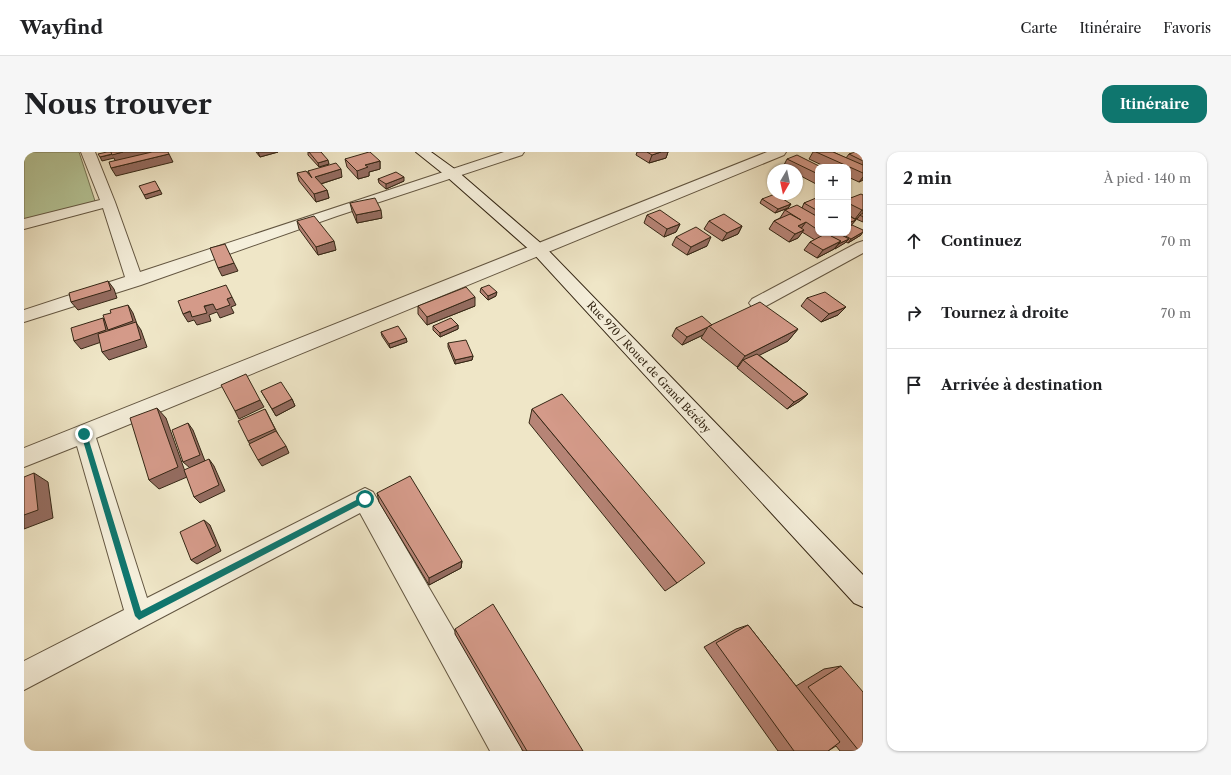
<!DOCTYPE html>
<html lang="fr">
<meta charset="utf-8">
<style>
body{margin:0;font-family:"Libre Caslon Text",serif;background:#f6f6f6;color:#202124}
.controls{position:absolute;right:12px;top:12px;display:grid;overflow:hidden;border-radius:8px;box-shadow:0 1px 3px #0004}
.controls button{width:36px;height:36px;display:grid;place-items:center;padding:0;border:0;border-bottom:1px solid #e0e0e0;background:#fff;color:#202124;font:20px sans-serif}
.compass{position:absolute;left:743px;top:12px;width:36px;height:36px;border-radius:50%;background:#fff;box-shadow:0 1px 3px #0004;rotate:189deg}
.stop{position:absolute;width:12px;height:12px;margin:-9px;border:3px solid #0f766e;border-radius:50%;background:#fff}
.stop.end{background:#0f766e;border-color:#fff;box-shadow:0 1px 4px #0008}
.list{margin:0;padding:0;list-style:none}
h2{display:flex;justify-content:space-between;align-items:center;height:52px;margin:0;padding:0 16px;font-size:17px}
h2 small{font-size:13px;font-weight:400;color:#757577}
.list li{display:grid;grid-template-columns:26px 1fr auto;gap:12px;align-items:center;box-sizing:border-box;height:72px;padding:0 16px;border-top:1px solid #e0e0e0}
.list b{display:block;font-size:15px;white-space:nowrap}
.list em{font-size:13px;font-style:normal;color:#757577}
.icon{flex:none;width:22px;height:22px;fill:none;stroke:currentColor;stroke-width:2;stroke-linecap:round;stroke-linejoin:round}
.map{position:relative;flex:none;width:839px;height:599px;overflow:hidden;border-radius:12px}
header{display:flex;align-items:center;gap:24px;box-sizing:border-box;height:56px;padding:0 20px;background:#fff;border-bottom:1px solid #e0e0e0}
header strong{font-size:19px}
nav{display:flex;gap:22px;margin-inline-start:auto;font-size:14px}
.intro{display:flex;align-items:center;justify-content:space-between;box-sizing:border-box;height:96px;padding:0 24px}
h1{margin:0;font-size:28px}
.button{padding:10px 18px;border-radius:12px;background:#0f766e;color:#fff;font-size:14px;font-weight:700}
main{display:flex;gap:24px;padding:0 24px}
aside{flex:1;background:#fff;border-radius:12px;box-shadow:0 1px 3px #0004}
.map>svg:first-child{display:block}
</style>
<header>
<strong>Wayfind</strong>
<nav><a>Carte</a><a>Itinéraire</a><a>Favoris</a></nav>
</header>
<div class="intro"><h1>Nous trouver</h1><a class="button">Itinéraire</a></div>
<main>
<div class="map">
<svg width="839" height="599" viewBox="0 0 839 599">
<rect width="100%" height="100%" fill="#efe6c7"/>
<filter id="stains"><feTurbulence type="fractalNoise" baseFrequency=".005" numOctaves="4"/><feColorMatrix values="0 0 0 0 .2 0 0 0 0 .09 0 0 0 0 .02 0 0 0 .5 -.17"/></filter>
<radialGradient id="worn" r=".72"><stop offset=".6" stop-color="#630" stop-opacity="0"/><stop offset="1" stop-color="#630" stop-opacity=".3"/></radialGradient>
<path fill="#b6c698" stroke="#767656" d="M0,0H55L72,52L0,70Z"/>
<g fill="none" stroke-linecap="round" stroke-linejoin="round">
<g stroke="#645742" stroke-width="2">
<g id="street">
<path d="M57,0H71L91,50L116,120L480,0H500L498,3L313,64L117,133L0,170V158L101,125L79,56L0,77V67L76,48Z"/>
<path d="M743,0H762L760,3L72,286L123,446L333,340L341,336L349,340L494,588L498,599H466L336,361L0,538V509L100,458L53,294L0,315V296Z"/>
<path d="M839,89V101L740,155L734,157L728,155L725,151L728,147L833,91Z"/>
</g>
</g>
<g stroke="#352715" stroke-width="2">
<path id="secondary" d="M392,0H407L432,18L520,94L839,423V455L830,451L508,100L422,24Z"/>
</g>
<use href="#street" fill="#f5efdb" fill-rule="evenodd"/>
<use href="#secondary" fill="#f5efdb" fill-rule="evenodd"/>
</g>
<g fill="#b68476" stroke="#352715">
<path d="M232,0H254L236,5Z"/>
<path d="M284,0H297L305,12L295,15L284,3Z"/>
<path d="M613,0H644L642,6L625,11L612,3Z"/>
<path d="M789,0H809L822,6L825,2L839,0V28L835,30L824,25V15H802L785,7Z"/>
<path d="M321,7L356,9V17L345,20V24L334,27L323,15Z"/>
<path d="M763,7L794,15V33L773,22V18H765L759,15Z"/>
<path d="M284,19L318,25L297,32L303,38L305,46L292,50L275,29L273,21L284,22Z"/>
<path d="M354,27L380,29L362,37L355,31Z"/>
<path d="M839,43V70L832,67L834,66L831,67L824,63V47Z"/>
<path d="M738,47L767,52L764,56L751,61L736,51Z"/>
<path d="M794,47V81H808L807,83V84L813,81H824V63L832,68L827,73L837,83L824,91L822,90L810,97L793,106L780,98L786,90L791,88L778,80L774,86L765,90L745,77L750,69L756,66L761,58L778,56L780,51Z"/>
<path d="M326,51L358,66L333,71L328,59Z"/>
<path d="M623,63L656,72L652,80L640,85L620,71Z"/>
<path d="M273,69L312,98L294,103L275,77Z"/>
<path d="M685,69L718,74L714,82L698,89L680,77Z"/>
<path d="M652,85L683,94L663,103L648,93Z"/>
<path d="M457,136L472,144L464,148L456,140Z"/>
<path d="M783,146L822,155L814,163L797,170L777,154Z"/>
<path d="M394,154H451L403,173L394,162Z"/>
<path d="M434,173V177L416,185L409,178V174Z"/>
<path d="M688,173L774,177L764,189L735,203L784,242L776,249L763,257L713,216L715,214L713,215L677,186L679,183L658,193L648,184L652,176Z"/>
<path d="M357,180L382,186L383,190L366,196L358,184Z"/>
<path d="M424,191L449,204L448,208L431,212L424,195Z"/>
<path d="M237,239L268,247L271,254L252,264Z"/>
<path d="M508,257L653,431L641,439L505,271Z"/>
<path d="M353,341L438,409L437,416L405,433L355,350Z"/>
<path d="M724,473L772,534L800,517L817,514L839,599H816L812,594L804,599H754L680,495L712,477Z"/>
<path d="M431,477L559,599H499L431,482Z"/>
</g>
<g fill="#946c60" stroke="#352715">
<path d="M99,0H136L92,11L90,6L78,9L76,5Z"/>
<path d="M234,0H254L236,5Z"/>
<path d="M637,0H644L642,6L625,11L628,3Z"/>
<path d="M145,2L149,10L92,24L87,16Z"/>
<path d="M304,8L305,12L295,15L294,11Z"/>
<path d="M356,9V17L345,20V24L334,27L333,19L341,13Z"/>
<path d="M317,17L318,25L293,33L291,25Z"/>
<path d="M380,25V29L362,37V32Z"/>
<path d="M839,25V28L835,30Z"/>
<path d="M136,38L138,42L122,47L120,43Z"/>
<path d="M303,38L305,46L292,50L290,42Z"/>
<path d="M767,52L764,56L751,61L754,57Z"/>
<path d="M357,58L358,66L333,71L332,63Z"/>
<path d="M838,58H839V63H836L834,66L831,67Z"/>
<path d="M832,68L825,76H824V71Z"/>
<path d="M782,70L776,78L774,74Z"/>
<path d="M656,72L652,80L640,85L643,77Z"/>
<path d="M718,74L714,82L698,89L703,81Z"/>
<path d="M780,78L774,86L765,90L771,82Z"/>
<path d="M839,80L837,83L824,91L827,87Z"/>
<path d="M800,81H808L806,84L794,90Z"/>
<path d="M687,85L683,94L663,103L667,95Z"/>
<path d="M825,87L821,91L811,97L814,92Z"/>
<path d="M310,89L312,98L294,103L292,95Z"/>
<path d="M817,89L810,97L793,106L799,98Z"/>
<path d="M210,111L214,119L198,124L194,116Z"/>
<path d="M84,129L90,137L93,146L54,158L47,150Z"/>
<path d="M473,140L472,144L464,148V144Z"/>
<path d="M208,145L212,153L207,155L210,161L196,166L193,160L185,163L187,169L173,173L170,168L164,170L159,162Z"/>
<path d="M451,145V154L403,173V165Z"/>
<path d="M104,153L109,161L113,172L117,178L123,195L85,208L78,200L89,186L57,197L50,189L79,166L85,174Z"/>
<path d="M822,155L814,163L797,170L805,162Z"/>
<path d="M434,173V177L416,185V181Z"/>
<path d="M684,175L679,183L658,193L663,185Z"/>
<path d="M774,177L764,189L722,210L719,208L715,214L713,215L721,204Z"/>
<path d="M382,186L383,190L366,196L365,192Z"/>
<path d="M449,204L448,208L431,212V208Z"/>
<path d="M784,242L776,249L763,257L770,250Z"/>
<path d="M268,247L271,254L252,264L248,257Z"/>
<path d="M236,248L240,255L215,267L211,259Z"/>
<path d="M133,256L142,266L163,325L135,337L125,328Z"/>
<path d="M241,257L255,284L228,296L224,289Z"/>
<path d="M164,271L169,278L181,309L166,316L159,310Z"/>
<path d="M262,294L265,301L238,314L234,308Z"/>
<path d="M185,307L190,314L201,339L176,351L170,345Z"/>
<path d="M10,321L24,330L29,366L0,377V363Z"/>
<path d="M180,368L186,373L197,399L173,412L167,408Z"/>
<path d="M438,409L437,416L405,433V426Z"/>
</g>
<g fill="#d49a89" stroke="#352715">
<path d="M83,0H87L88,2L76,5L74,2Z"/>
<path d="M87,0H99L88,3Z"/>
<path d="M128,0H144L145,2L87,16L85,10Z"/>
<path d="M285,0H297L304,8L294,11Z"/>
<path d="M345,0H346L356,9L341,13L344,15L333,19L321,7Z"/>
<path d="M623,0H637L628,3Z"/>
<path d="M792,0H809L839,13V21Z"/>
<path d="M831,0H839V9L825,2Z"/>
<path d="M773,3L797,15H794V22L763,7Z"/>
<path d="M312,11L317,17L291,25L303,38L290,42L273,21L282,19L288,26L284,19Z"/>
<path d="M372,20L380,25L362,32L354,27Z"/>
<path d="M131,29L136,38L120,43L115,34Z"/>
<path d="M751,42L767,52L754,57L738,47Z"/>
<path d="M837,42L839,43V58H838L824,51V47Z"/>
<path d="M351,46L357,58L332,63L326,51Z"/>
<path d="M792,46L794,47V59L780,51Z"/>
<path d="M773,53L794,65V78L782,70L774,74L780,78L771,82L750,69L766,62L777,68L761,58Z"/>
<path d="M636,58L656,72L643,77L623,63Z"/>
<path d="M839,61V65L836,63Z"/>
<path d="M700,62L718,74L703,81L685,69Z"/>
<path d="M824,63L832,68L824,71Z"/>
<path d="M290,64L310,89L292,95L273,69Z"/>
<path d="M828,73L839,78V80L827,87L816,81H824V75Z"/>
<path d="M672,75L687,85L667,95L652,85Z"/>
<path d="M803,81L817,89L799,98L786,90Z"/>
<path d="M813,81H814L825,87L814,92L817,89L807,84Z"/>
<path d="M201,92L210,111L194,116L186,96Z"/>
<path d="M84,129L87,138L47,150L45,141Z"/>
<path d="M202,133L208,145L203,147L206,153L192,158L189,152L180,154L183,161L168,165L166,159L159,162L154,149Z"/>
<path d="M465,133L473,140L464,144L457,136Z"/>
<path d="M442,135L451,145L403,165L394,154Z"/>
<path d="M801,140L822,155L805,162L783,146Z"/>
<path d="M736,150L774,177L721,204L685,174Z"/>
<path d="M104,153L109,169L84,178L79,163L87,161L86,158Z"/>
<path d="M678,164L688,173L685,174L684,175L663,185L652,176Z"/>
<path d="M79,166L82,178L50,189L47,176Z"/>
<path d="M427,166L434,173L416,181L409,174Z"/>
<path d="M112,170L117,187L78,200L74,182Z"/>
<path d="M374,174L382,186L365,192L357,180Z"/>
<path d="M442,188L449,204L431,208L424,191Z"/>
<path d="M733,202L784,242L770,250L719,208Z"/>
<path d="M222,222L236,248L211,259L197,233Z"/>
<path d="M257,230L268,247L248,257L237,239Z"/>
<path d="M538,242L681,411L653,431L508,257Z"/>
<path d="M133,256L154,315L125,328L106,266Z"/>
<path d="M241,257L251,277L224,289L214,269Z"/>
<path d="M164,271L176,303L159,310L148,278Z"/>
<path d="M252,279L262,294L234,308L225,292Z"/>
<path d="M185,307L195,333L170,345L160,318Z"/>
<path d="M10,321L14,358L0,363V325Z"/>
<path d="M386,324L438,409L405,426L353,341Z"/>
<path d="M180,368L192,394L167,408L156,380Z"/>
<path d="M469,452L559,599H503L431,477Z"/>
<path d="M724,473L816,590L804,599H770L692,491Z"/>
<path d="M817,514L839,540V599H835L784,535Z"/>
</g>
<path fill="#0f766e" d="M60,279L63,282L117,459L338,345H343L344,347L343,349L115,468L111,464L57,282Z"/>
<g text-anchor="middle" stroke-width="3.5" stroke-linejoin="round" paint-order="stroke">
<g font-size="11" fill="#352715" stroke="#f5efdb">
<text transform="translate(625 215) rotate(47)" y="4">Rue 970 / Rouet de Grand Béréby</text>
</g>
</g>
<rect width="100%" height="100%" filter="url(#stains)"/>
<rect width="100%" height="100%" fill="url(#worn)"/>
</svg>
<div class="controls">
<button>+</button>
<button>−</button>
</div>
<svg class="compass" viewBox="-18 -18 36 36"><path d="M0-13l5 13h-10z" fill="#e53935"/><path d="M0 13l5-13h-10z" fill="#757577"/></svg>
<div class="stop" style="left:341px;top:347px"></div>
<div class="stop end" style="left:60px;top:282px"></div>
</div>
<aside>
<h2>2 min<small>À pied · 140 m</small></h2>
<ul class="list">
<li><svg class="icon" aria-label="ahead" viewBox="0 0 24 24"><path d="M12 20V5M6 11l6-6 6 6"/></svg><div><b>Continuez</b></div><em>70 m</em></li>
<li><svg class="icon" aria-label="right" viewBox="0 0 24 24"><path d="M7 20v-9h11M14 6l5 5-5 5"/></svg><div><b>Tournez à droite</b></div><em>70 m</em></li>
<li><svg class="icon" aria-label="arrive" viewBox="0 0 24 24"><path d="M6 21V4h12l-3 4 3 4H6"/></svg><div><b>Arrivée à destination</b></div></li>
</ul>
</aside>
</main>
